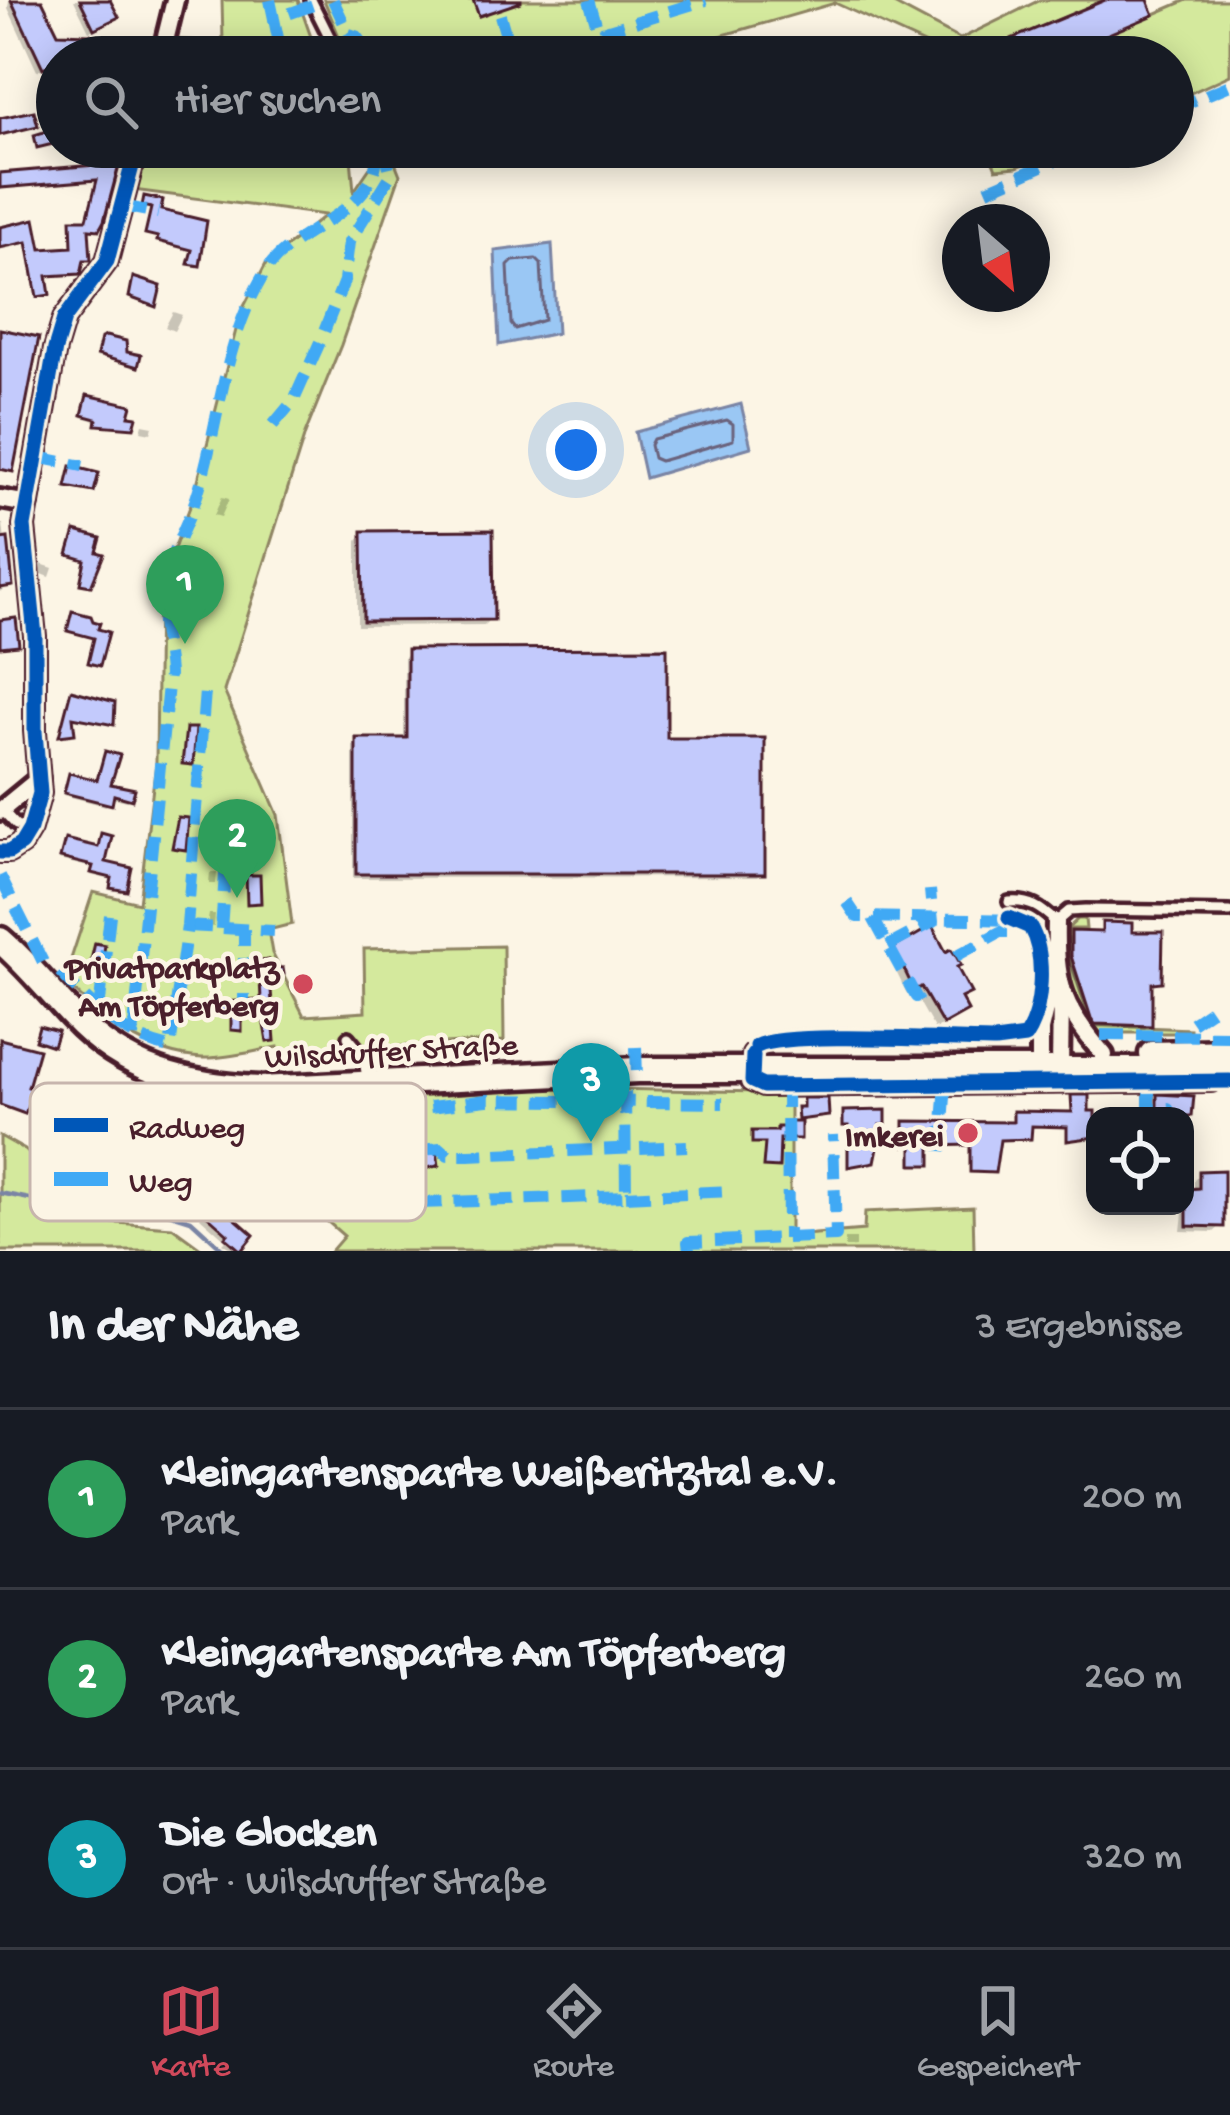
<!DOCTYPE html>
<html lang="de">
<meta charset="utf-8">
<style>
body{margin:0;font-family:"Gochi Hand",sans-serif;background:#242831;color:#f1f3f6}
.controls{position:absolute;right:36px;bottom:36px;display:grid;overflow:hidden;border-radius:24px;box-shadow:0 6px 30px #0003}
.controls button{width:108px;height:108px;display:grid;place-items:center;padding:0;border:0;border-bottom:3px solid #363941;background:#171b24;color:#f1f3f6;font:60px sans-serif}
.compass{position:absolute;left:942px;top:204px;width:108px;height:108px;border-radius:50%;background:#171b24;box-shadow:0 6px 30px #0003;rotate:152deg}
.you{position:absolute;left:576px;top:450px;width:42px;height:42px;margin:-30px;border:9px solid #fff;border-radius:50%;background:#1a73e8;box-shadow:0 0 0 18px #1a73e833}
.badge{display:grid;place-items:center;width:78px;height:78px;border-radius:50%;background:#d1495b;color:#fff;font-size:39px;font-weight:700}
.pin{position:absolute;translate:-50% -99px;filter:drop-shadow(0 3px 6px #0008)}
.pin::after{content:'';position:absolute;top:63px;width:42px;height:36px;background:inherit;clip-path:polygon(0 0,100% 0,50% 100%)}
.list{margin:0;padding:0;list-style:none}
h2{display:flex;justify-content:space-between;align-items:center;height:156px;margin:0;padding:0 48px;font-size:51px}
h2 small{font-size:39px;font-weight:400;color:#9ea1a6}
.list li{display:grid;grid-template-columns:78px 1fr auto;gap:36px;align-items:center;box-sizing:border-box;height:180px;padding:0 48px;border-top:3px solid #363941}
.list b{display:block;font-size:45px;white-space:nowrap}
.list p{margin:0;font-size:39px;white-space:nowrap;color:#9ea1a6}
.list em{font-size:39px;font-style:normal;color:#9ea1a6}
.icon{flex:none;width:66px;height:66px;fill:none;stroke:currentColor;stroke-width:2;stroke-linecap:round;stroke-linejoin:round}
.map{position:relative;flex:none;width:1230px;height:1251px;overflow:hidden}
.search{position:absolute;background:#171b24;box-shadow:0 6px 30px #0003;left:36px;right:36px;top:36px;height:132px;display:flex;align-items:center;gap:30px;box-sizing:border-box;padding:0 42px;border-radius:66px;color:#9ea1a6;font-size:45px}
.sheet{height:696px;background:#171b24}
nav{display:flex;justify-content:space-around;align-items:center;box-sizing:border-box;height:168px;border-top:3px solid #363941;background:#171b24;font-size:33px;color:#9ea1a6}
nav a{display:grid;justify-items:center;gap:6px}
nav .on{color:#d1495b}
.map>svg:first-child{display:block}
</style>
<div class="map">
<svg width="1230" height="1251" viewBox="0 0 1230 1251">
<rect width="100%" height="100%" fill="#fcf5e5"/>
<filter id="ink" filterUnits="userSpaceOnUse"><feTurbulence type="fractalNoise" baseFrequency=".00833" numOctaves="2"/><feDisplacementMap in="SourceGraphic" scale="24" xChannelSelector="R" yChannelSelector="G"/><feConvolveMatrix kernelMatrix="1 2 1 2 8 2 1 2 1" color-interpolation-filters="sRGB"/></filter>
<g filter="url(#ink)">
<g fill="#d4e99d" stroke="#8f8464" stroke-width="3">
<path d="M222,0H298L318,57H164L169,39L223,42Z"/>
<path d="M324,0H886L960,39L1040,0H1105L1012,39L1018,57H953L835,3L647,57H351L357,52L351,41H341Z"/>
<path d="M1187,0H1230V75L1173,101V57H1054Z"/>
<path d="M143,147H350L354,191L384,147H389L400,175L341,345L305,434L224,691L278,815L292,924L268,930L272,953L304,1016L365,1012L364,949L503,946L504,1041L279,1052L278,1047C254,1051 226,1059 202,1058C144,1054 103,1021 64,980L93,892L139,903L156,762L158,591L194,496L240,314L266,264L325,215L133,190Z"/>
<path d="M987,147H1067L1017,167L996,169Z"/>
<path d="M1078,919H1085L1086,929H1069V957L1092,1025L1190,1029V1033H1089C1070,1002 1065,968 1064,932Z"/>
<path d="M559,1088L761,1092L790,1088V1236L864,1230L865,1212L973,1207L974,1251H331L344,1236L263,1165L256,1152L259,1132L278,1131L279,1115L418,1097Z"/>
<path d="M0,1136L25,1150L65,1186L62,1219L172,1227L205,1251H0Z"/>
</g>
<g fill="#9ac7f4" stroke="#7a84a4" stroke-width="3">
<path d="M552,244L557,333L499,345L495,251Z"/>
<path d="M741,404L751,447L645,478L635,432Z"/>
</g>
<g fill="#0003">
<path d="M9,0H39L56,36L122,57H57V62L37,71L8,8Z"/>
<path d="M74,0H107L111,21L89,31Z"/>
<path d="M173,312L182,315L174,331L165,327Z"/>
<path d="M100,344L136,366L96,357Z"/>
<path d="M88,399L126,418L131,427L95,426L96,421L82,417Z"/>
<path d="M143,424L153,426L151,433L141,431Z"/>
<path d="M222,497L229,499L221,517L214,515Z"/>
<path d="M0,524H3L10,585L0,592Z"/>
<path d="M363,534L491,618L484,625L357,626V541Z"/>
<path d="M41,564L53,568L50,577L42,574Z"/>
<path d="M408,652L664,741L762,873L757,877L353,878V745L358,741H404V657Z"/>
<path d="M70,696L111,724L70,719L72,733L59,737Z"/>
<path d="M106,754L108,786L130,798L127,801L111,797L106,806L63,795L70,776L96,783Z"/>
<path d="M220,834V845H212L213,835Z"/>
<path d="M102,837V865L124,890L122,892L110,890L112,880L91,875L93,868L59,860L66,842L97,850Z"/>
<path d="M210,873H217L216,884H209Z"/>
<path d="M209,914H215L214,927L207,926Z"/>
<path d="M1103,925L1129,935L1159,981L1149,986V1025L1145,1029L1091,1028L1068,962V938L1072,934L1099,935Z"/>
<path d="M896,950L954,968L968,992L961,998L965,1010L935,1030L913,991L907,994L889,957Z"/>
<path d="M1158,1097L1191,1099L1187,1145L1185,1116H1095V1140L1067,1141V1127H1029L1027,1140H997L990,1173H970V1146L928,1147L926,1166H912V1147H904L905,1124L1012,1125L1014,1114L1071,1115L1072,1098L1086,1114H1157Z"/>
<path d="M1200,1174L1221,1226L1214,1232L1181,1231L1185,1195L1194,1192V1180Z"/>
<path d="M213,1203L250,1235L236,1251L223,1243L226,1240L200,1217Z"/>
<path d="M845,1239H856V1247L845,1248Z"/>
</g>
<g fill="none" stroke-linecap="round" stroke-linejoin="round">
<g stroke="#6a627b" stroke-width="3">
<path d="M536,259L541,264L544,320L515,329L511,324L508,266L513,261Z"/>
<path d="M727,420L733,424V440L660,461L653,458L650,445L653,439Z"/>
</g>
<path stroke="#7a84a4" stroke-width="4.5" d="M0,1193L119,1217L156,1209L191,1220L225,1251"/>
</g>
<g fill="#c3cafc" stroke="#4a1f2b" stroke-width="3">
<path d="M11,0H42L58,33L90,34V46L116,52L115,57H57V62L43,68Z"/>
<path d="M80,0H110L119,17L94,29Z"/>
<path d="M473,0H521V2L479,16Z"/>
<path d="M1105,0H1148L1154,15L1054,57H1018L1011,39Z"/>
<path d="M34,111L38,126L0,135V118Z"/>
<path d="M57,128V143L37,148L34,135Z"/>
<path d="M110,148L121,150L118,169L104,221L99,230L89,229L91,260H84L81,274L47,276L50,295L37,297L27,242L0,248V227L35,219L41,249L72,247L71,219H87L97,180L0,188V173L107,164Z"/>
<path d="M144,196L163,200L161,210L207,221L200,266L188,264L192,250L157,241L158,237L145,234L151,208L142,206Z"/>
<path d="M133,277L161,286L156,307L129,297Z"/>
<path d="M0,329L39,337L13,472L0,469Z"/>
<path d="M106,336L126,341L127,352L141,355L138,367L97,355L101,338Z"/>
<path d="M87,395L132,405L129,416L137,417L134,428L96,425L97,419L82,415Z"/>
<path d="M71,466L99,473L94,492L66,487Z"/>
<path d="M493,530L494,620L363,621L362,531Z"/>
<path d="M75,531L101,538L97,552L104,554L91,586L80,584L85,560L68,555Z"/>
<path d="M8,538L13,586L0,588V539Z"/>
<path d="M72,611L91,616L93,621L100,623L98,629L109,632L100,666L88,663L94,638L67,631Z"/>
<path d="M16,618L19,645L0,647V620Z"/>
<path d="M667,648V738H765V874H356V738H407V649Z"/>
<path d="M71,690L115,702L114,725L73,717L75,734L59,736Z"/>
<path d="M186,728H196L193,765L182,764Z"/>
<path d="M105,751L120,755L111,784L135,789L132,800L114,795L112,805L64,793L69,773L97,780Z"/>
<path d="M178,817L189,818L186,850L172,848Z"/>
<path d="M101,833L112,836L106,862L132,868L127,891L110,888L112,878L91,873L93,866L60,858L65,839L98,847Z"/>
<path d="M246,875H260L261,903L247,904Z"/>
<path d="M1102,922L1132,923V932H1163L1162,982L1152,983V1026L1095,1024L1091,1018L1071,956V931L1102,932Z"/>
<path d="M932,926L946,952L951,949L956,956L961,965L957,967L971,993L961,998L968,1011L943,1025L921,987L914,990L894,948Z"/>
<path d="M95,943L105,945L100,976L88,973Z"/>
<path d="M268,960L269,967L283,968L284,974L228,977V966L257,967L256,962Z"/>
<path d="M270,977L275,1041L267,1042L262,1013L242,1014V1031L231,1030V1014L201,1011V1003L261,1000L260,978Z"/>
<path d="M39,1026L58,1031L53,1046L35,1040Z"/>
<path d="M0,1039L39,1049L28,1087L34,1089L25,1114L0,1105Z"/>
<path d="M1157,1094L1194,1096L1192,1116H1157Z"/>
<path d="M1071,1095H1089V1111H1095V1137L1067,1141V1127L1032,1126L1031,1139L1000,1140L995,1173L970,1172V1145L931,1146V1165H912V1146H904V1121L1013,1122V1111L1072,1112Z"/>
<path d="M803,1098H828L829,1116L798,1120L797,1107H803Z"/>
<path d="M886,1110V1125H880V1131H869L878,1147L875,1162L848,1167V1126H843V1111Z"/>
<path d="M789,1122H801V1139H780L779,1168L763,1167L765,1143H752V1131H777V1127H789Z"/>
<path d="M437,1151L439,1166L411,1170L409,1154Z"/>
<path d="M1224,1170V1227L1187,1226V1189L1199,1188V1171Z"/>
<path d="M213,1199L254,1235L241,1251L225,1237L228,1234L202,1211Z"/>
</g>
<g fill="none" stroke-linecap="round" stroke-linejoin="round">
<g stroke="#4a1f2b" stroke-width="18">
<g id="lane">
<path d="M311,0L337,52L353,47"/>
<path d="M2,810L16,825L31,829"/>
<path d="M1009,902C1030,900 1041,908 1056,922L1069,911L1086,910L1230,912"/>
<path d="M348,1037L363,1055L368,1083"/>
<path d="M212,1084L210,1106L257,1113L337,1167L396,1163"/>
</g>
</g>
<g stroke="#4a1f2b" stroke-width="26">
<g id="street">
<path d="M161,57L175,0"/>
<path d="M0,499L28,504"/>
<path d="M0,811L39,779"/>
<path d="M0,852H9L21,844L30,829L40,793L35,731V636L24,526L55,349L64,319L107,261L137,147"/>
<path d="M1056,922C1054,983 1063,1009 1104,1055"/>
<path d="M753,1055L752,1081L763,1086L1211,1081"/>
<path d="M1040,1069V1030L1055,968"/>
<path d="M1060,1069L1061,998"/>
</g>
</g>
<g stroke="#4a1f2b" stroke-width="33">
<g id="secondary">
<path d="M0,940C27,963 48,990 72,1015C124,1071 187,1086 260,1089L637,1070H1230"/>
<path d="M1152,1054L1230,1052"/>
</g>
</g>
<use href="#lane" stroke="#fcf5e5" stroke-width="9"/>
<use href="#street" stroke="#fcf5e5" stroke-width="16"/>
<use href="#secondary" stroke="#fcf5e5" stroke-width="24"/>
<g stroke="#3fa9f5" stroke-width="12" stroke-dasharray="24 12" stroke-linecap="butt">
<path d="M270,0L274,19L313,5"/>
<path d="M333,0L349,34L358,37L373,57"/>
<path d="M589,0L599,33L706,0"/>
<path d="M500,15L512,57"/>
<path d="M274,19L282,57"/>
<path d="M1173,109L1230,85"/>
<path d="M987,190L1086,147"/>
<path d="M122,206L158,213"/>
<path d="M273,425L294,400L320,342L344,281L349,242L391,175L384,147"/>
<path d="M37,457L83,466"/>
<path d="M0,876L45,966"/>
<path d="M847,902L857,917L1019,920"/>
<path d="M873,918L916,997L924,992"/>
<path d="M187,926L274,931"/>
<path d="M221,929L228,833"/>
<path d="M888,946L933,922L930,890"/>
<path d="M956,956L1000,932H1008"/>
<path d="M60,972C92,1006 123,1038 170,1048L187,926L205,691"/>
<path d="M99,1010L110,915"/>
<path d="M244,1018V929"/>
<path d="M1192,1023L1211,1010"/>
<path d="M1101,1035L1230,1036"/>
<path d="M133,1037L169,675C168,648 158,620 162,593C167,557 189,524 199,489C221,415 224,338 266,271C295,225 381,214 377,147"/>
<path d="M636,1047L637,1077"/>
<path d="M787,1084L788,1239"/>
<path d="M1149,1092V1109L1168,1108V1116"/>
<path d="M291,1135L306,1124L326,1120L487,1100L723,1103"/>
<path d="M941,1151L946,1083"/>
<path d="M396,1163L406,1152L440,1148L448,1155H469L687,1146"/>
<path d="M376,1165L387,1181L389,1204L626,1196L625,1089"/>
<path d="M626,1196L730,1191"/>
<path d="M689,1251L688,1242L836,1236L833,1135"/>
</g>
<g stroke="#fcf5e5" stroke-width="22">
<g id="cycleway">
<path d="M0,852H9L21,844L30,829L40,793L35,731V636L24,526L55,349L64,319L107,261L137,147"/>
<path d="M757,1046C787,1031 951,1041 995,1041L1025,1037C1043,1010 1046,955 1030,927L1009,918"/>
<path d="M753,1055L752,1081L763,1086L1230,1081"/>
</g>
</g>
<use href="#cycleway" stroke="#0057b8" stroke-width="15"/>
</g>
</g>
<g fill="#d1495b" stroke="#fcf5e5" stroke-width="4.5">
<circle cx="303" cy="984" r="12"/>
<circle cx="968" cy="1133" r="12"/>
</g>
<g text-anchor="middle" stroke-width="9" stroke-linejoin="round" paint-order="stroke">
<g font-size="33" font-weight="bold" fill="#4a1f2b" stroke="#fcf5e5" text-anchor="end">
<text x="279" y="977">Privatparkplatz<tspan x="279" dy="38">Am Töpferberg</tspan></text>
<text x="944" y="1145">Imkerei</text>
</g>
<g font-size="33" fill="#4a1f2b" stroke="#fcf5e5">
<text transform="translate(391 1048) rotate(-3)" y="12">Wilsdruffer Straße</text>
</g>
</g>
<rect x="30" y="1083" width="396" height="138" rx="18" fill="#fcf5e5" stroke="#c7b5ad" stroke-width="3"/>
<rect x="54" y="1118" width="54" height="14" fill="#0057b8"/>
<rect x="54" y="1172" width="54" height="14" fill="#3fa9f5"/>
<g font-size="33" fill="#4a1f2b">
<text x="129" y="1137">Radweg</text>
<text x="129" y="1191">Weg</text>
</g>
</svg>
<div class="controls">
<button><svg class="icon" aria-label="locate" viewBox="0 0 24 24"><circle cx="12" cy="12" r="6"/><path d="M12 2v4M12 18v4M2 12h4M18 12h4"/></svg></button>
</div>
<svg class="compass" viewBox="-18 -18 36 36"><path d="M0-13l5 13h-10z" fill="#e53935"/><path d="M0 13l5-13h-10z" fill="#9ea1a6"/></svg>
<div class="you"></div>
<div class="pin badge" style="left:185px;top:644px;background:#2e9e5b">1</div>
<div class="pin badge" style="left:237px;top:898px;background:#2e9e5b">2</div>
<div class="pin badge" style="left:591px;top:1142px;background:#0f9aa8">3</div>
<div class="search"><svg class="icon" aria-label="search" viewBox="0 0 24 24"><circle cx="10" cy="10" r="6"/><path d="M15 15l6 6"/></svg>Hier suchen</div>
</div>
<section class="sheet">
<h2>In der Nähe<small>3 Ergebnisse</small></h2>
<ul class="list">
<li><span class="badge" style="background:#2e9e5b">1</span><div><b>Kleingartensparte Weißeritztal e.V.</b><p>Park</p></div><em>200 m</em></li>
<li><span class="badge" style="background:#2e9e5b">2</span><div><b>Kleingartensparte Am Töpferberg</b><p>Park</p></div><em>260 m</em></li>
<li><span class="badge" style="background:#0f9aa8">3</span><div><b>Die Glocken</b><p>Ort · Wilsdruffer Straße</p></div><em>320 m</em></li>
</ul>
</section>
<nav>
<a class="on"><svg class="icon" aria-label="map" viewBox="0 0 24 24"><path d="M3 6l6-2 6 2 6-2v14l-6 2-6-2-6 2zM9 4v14M15 6v14"/></svg>Karte</a>
<a><svg class="icon" aria-label="directions" viewBox="0 0 24 24"><path d="M12 3l9 9-9 9-9-9zM9 14v-3h6M13 9l2 2-2 2"/></svg>Route</a>
<a><svg class="icon" aria-label="saved" viewBox="0 0 24 24"><path d="M7 4h10v16l-5-4-5 4z"/></svg>Gespeichert</a>
</nav>
